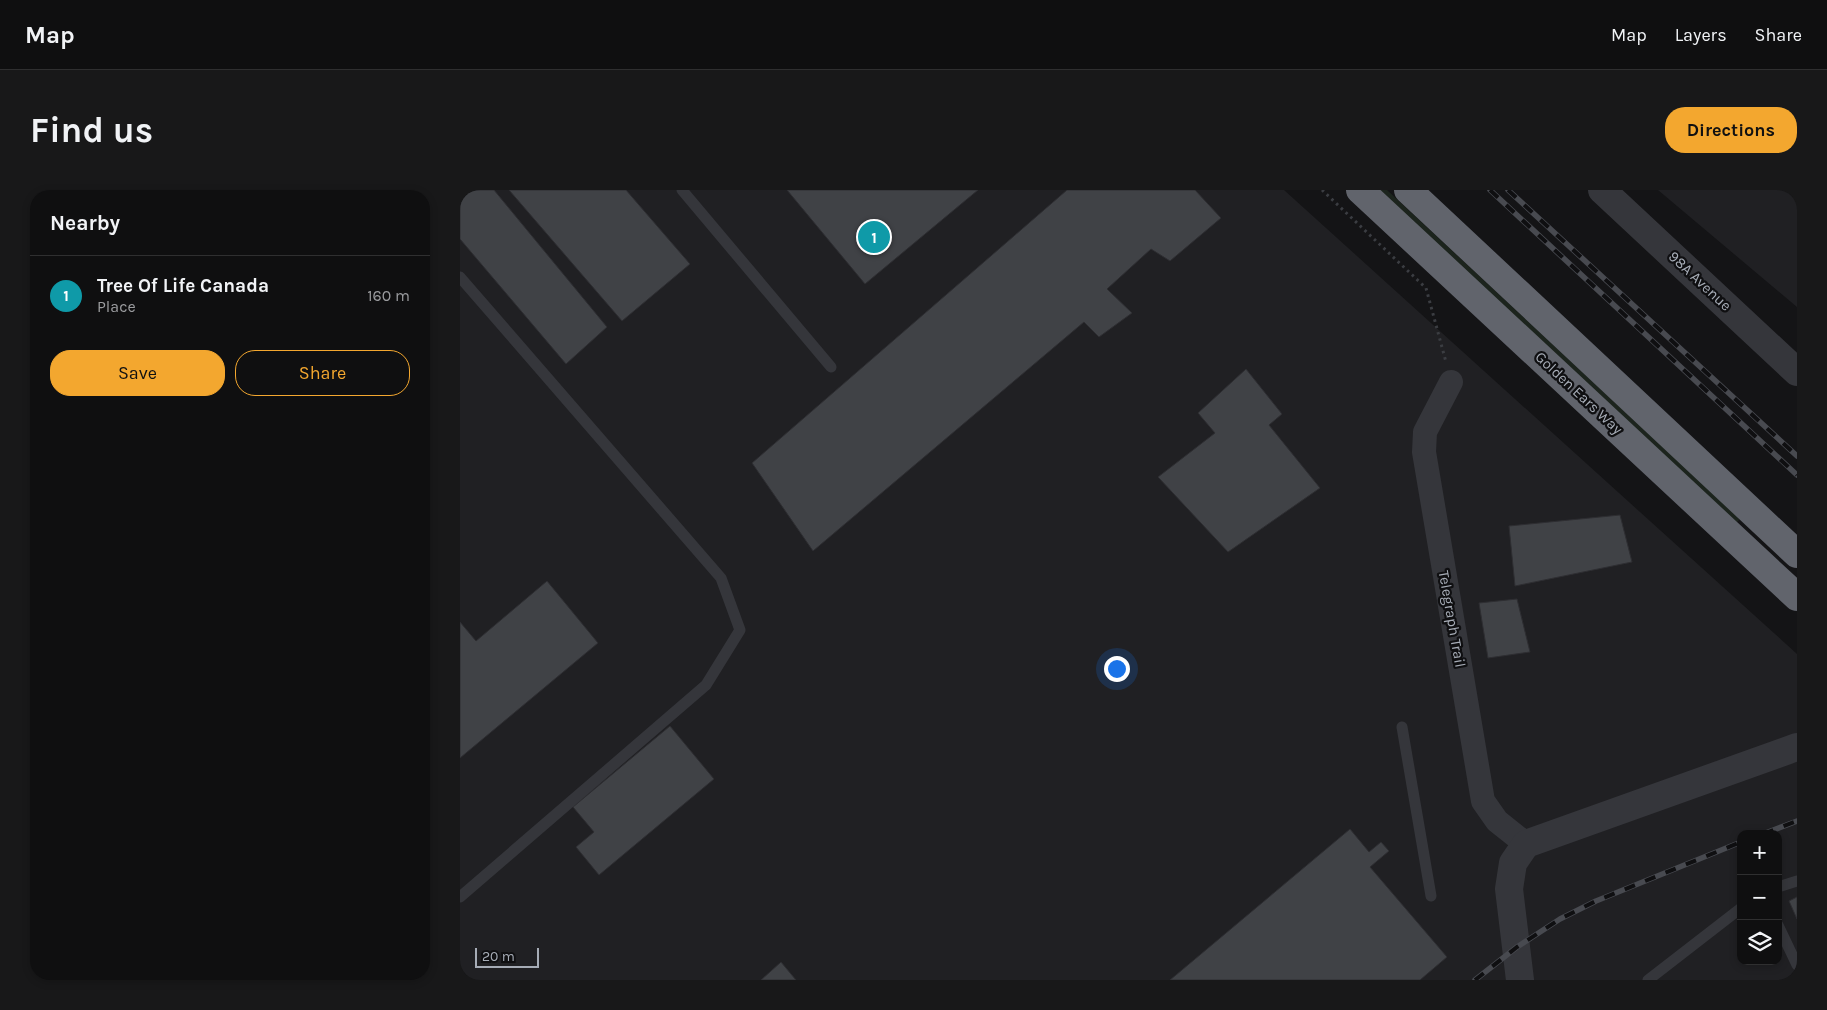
<!DOCTYPE html>
<meta charset="utf-8">
<style>
body{margin:0;font-family:Karla,sans-serif;background:#181819;color:#f1f3f6}
.controls{position:absolute;right:15px;bottom:15px;display:grid;overflow:hidden;border-radius:10px;box-shadow:0 2px 8px #0003}
.controls button{width:45px;height:45px;display:grid;place-items:center;padding:0;border:0;border-bottom:1px solid #2f2f30;background:#0f0f10;color:#f1f3f6;font:25px sans-serif}
.scale{position:absolute;left:15px;bottom:12px;width:64px;box-sizing:border-box;padding-left:5px;border:2px solid #a6acb6;border-top:0;font-size:14px;line-height:18px;white-space:nowrap;color:#a6acb6;-webkit-text-stroke:4px #0f0f11;paint-order:stroke}
.you{position:absolute;left:656px;top:478px;width:18px;height:18px;margin:-12px;border:4px solid #fff;border-radius:50%;background:#1a73e8;box-shadow:0 0 0 8px #1a73e833}
.badge{display:grid;place-items:center;width:32px;height:32px;border-radius:50%;background:#f3a72f;color:#fff;font-size:16px;font-weight:700}
.pin{position:absolute;translate:-50% -50%;border:2px solid #fff;box-shadow:0 1px 5px #0006}
.list{margin:0;padding:0;list-style:none}
h2{display:flex;justify-content:space-between;align-items:center;height:65px;margin:0;padding:0 20px;font-size:21px}
h2 small{font-size:16px;font-weight:400;color:#9b9c9f}
.list li{display:grid;grid-template-columns:32px 1fr auto;gap:15px;align-items:center;box-sizing:border-box;height:80px;padding:0 20px;border-top:1px solid #2f2f30}
.list b{display:block;font-size:19px;white-space:nowrap}
.list p{margin:0;font-size:16px;white-space:nowrap;color:#9b9c9f}
.list em{font-size:16px;font-style:normal;color:#9b9c9f}
.actions{display:flex;gap:10px;padding:15px 20px}
.actions a{flex:1;padding:11px 0;border:1px solid #f3a72f;border-radius:20px;text-align:center;font-size:18px;color:#f3a72f}
.actions .main{background:#f3a72f;color:#111}
.icon{flex:none;width:28px;height:28px;fill:none;stroke:currentColor;stroke-width:2;stroke-linecap:round;stroke-linejoin:round}
.map{position:relative;flex:none;width:1337px;height:790px;overflow:hidden;border-radius:20px}
header{display:flex;align-items:center;gap:30px;box-sizing:border-box;height:70px;padding:0 25px;background:#0f0f10;border-bottom:1px solid #2f2f30}
header strong{font-size:24px}
nav{display:flex;gap:28px;margin-inline-start:auto;font-size:18px}
.intro{display:flex;align-items:center;justify-content:space-between;box-sizing:border-box;height:120px;padding:0 30px}
h1{margin:0;font-size:35px}
.button{padding:12px 22px;border-radius:20px;background:#f3a72f;color:#111;font-size:18px;font-weight:700}
main{display:flex;gap:30px;padding:0 30px}
aside{flex:1;background:#0f0f10;border-radius:20px;box-shadow:0 2px 8px #0003}
.map>svg:first-child{display:block}
</style>
<header>
<strong>Map</strong>
<nav><a>Map</a><a>Layers</a><a>Share</a></nav>
</header>
<div class="intro"><h1>Find us</h1><a class="button">Directions</a></div>
<main>
<aside>
<h2>Nearby<small></small></h2>
<ul class="list">
<li><span class="badge" style="background:#0f9aa8">1</span><div><b>Tree Of Life Canada</b><p>Place</p></div><em>160 m</em></li>
</ul>
<div class="actions"><a class="main">Save</a><a>Share</a></div>
</aside>
<div class="map">
<svg width="1337" height="790" viewBox="0 0 1337 790">
<rect width="100%" height="100%" fill="#141416"/>
<g fill="#202023" fill-rule="evenodd">
<path d="M0,0H824L1337,464V790H0ZM1281,644H1318V771H1281Z"/>
<path d="M1198,0H1337V117Z"/>
</g>
<path fill="#1c241d" d="M919,0H927L1280,329L1276,333Z"/>
<g fill="#404246" stroke="#2e2e32">
<path d="M0,0H34L147,137L106,174L0,49Z"/>
<path d="M49,0H166L230,74L162,131Z"/>
<path d="M327,0H518L405,94Z"/>
<path d="M607,0H735L761,28L710,71L691,59L647,99L672,123L639,147L624,132L353,361L292,273Z"/>
<path d="M786,179L822,224L809,235L860,298L768,362L698,287L755,243L738,223Z"/>
<path d="M1160,325L1172,372L1055,396L1049,336Z"/>
<path d="M87,391L138,453L0,568V432L16,451Z"/>
<path d="M1057,409L1070,462L1028,468L1019,413Z"/>
<path d="M210,536L254,589L139,685L116,657L134,642L113,617Z"/>
<path d="M890,639L909,662L921,652L929,661L910,677L987,767L960,790H710Z"/>
<path d="M1337,707V729L1329,711Z"/>
<path d="M321,772L336,790H301Z"/>
</g>
<g fill="none" stroke-linecap="round" stroke-linejoin="round">
<path stroke="#3b3d42" stroke-width="3" stroke-dasharray="2.5 4" stroke-linecap="butt" d="M862,0L966,98L986,172"/>
<g stroke="#35363b" stroke-width="11">
<path d="M222,0L371,177"/>
<path d="M0,87L261,388L280,440L246,495L0,707"/>
<path d="M942,537L971,706"/>
<path d="M1318,697L1337,691"/>
<path d="M1318,735L1337,775"/>
<path d="M1188,790L1281,718"/>
</g>
<path stroke="#35363b" stroke-width="24" d="M991,192L965,242L964,262L1023,611L1037,631L1066,654"/>
<g stroke="#35363b" stroke-width="28">
<path d="M1142,0L1337,182"/>
<path d="M1060,790L1049,699L1053,673L1066,654L1337,557"/>
</g>
<g stroke="#61646c" stroke-width="28">
<path d="M900,0L1337,407"/>
<path d="M948,0L1337,364"/>
</g>
<g stroke="#484a50" stroke-width="5.5">
<g id="rail">
<path d="M1030,0L1337,285"/>
<path d="M1048,0L1337,266"/>
<path d="M1303,644L1337,631"/>
<path d="M1015,790L1057,757L1100,729L1136,711L1281,652"/>
</g>
</g>
<use href="#rail" stroke="#0f0f11" stroke-width="4" stroke-dasharray="11" stroke-linecap="butt"/>
</g>
<g text-anchor="middle" stroke-width="4.5" stroke-linejoin="round" paint-order="stroke">
<g font-size="15" fill="#a6acb6" stroke="#0f0f11">
<text transform="translate(1240 91) rotate(43)" y="5">98A Avenue</text>
<text transform="translate(1119 203) rotate(43)" y="5">Golden Ears Way</text>
<text transform="translate(992 429) rotate(80)" y="5">Telegraph Trail</text>
</g>
</g>
</svg>
<div class="controls">
<button>+</button>
<button>−</button>
<button><svg class="icon" aria-label="layers" viewBox="0 0 24 24"><path d="M12 4l9 5-9 5-9-5zM3 14l9 5 9-5"/></svg></button>
</div>
<div class="scale">20 m</div>
<div class="you"></div>
<div class="pin badge" style="left:414px;top:47px;background:#0f9aa8">1</div>
</div>
</main>
